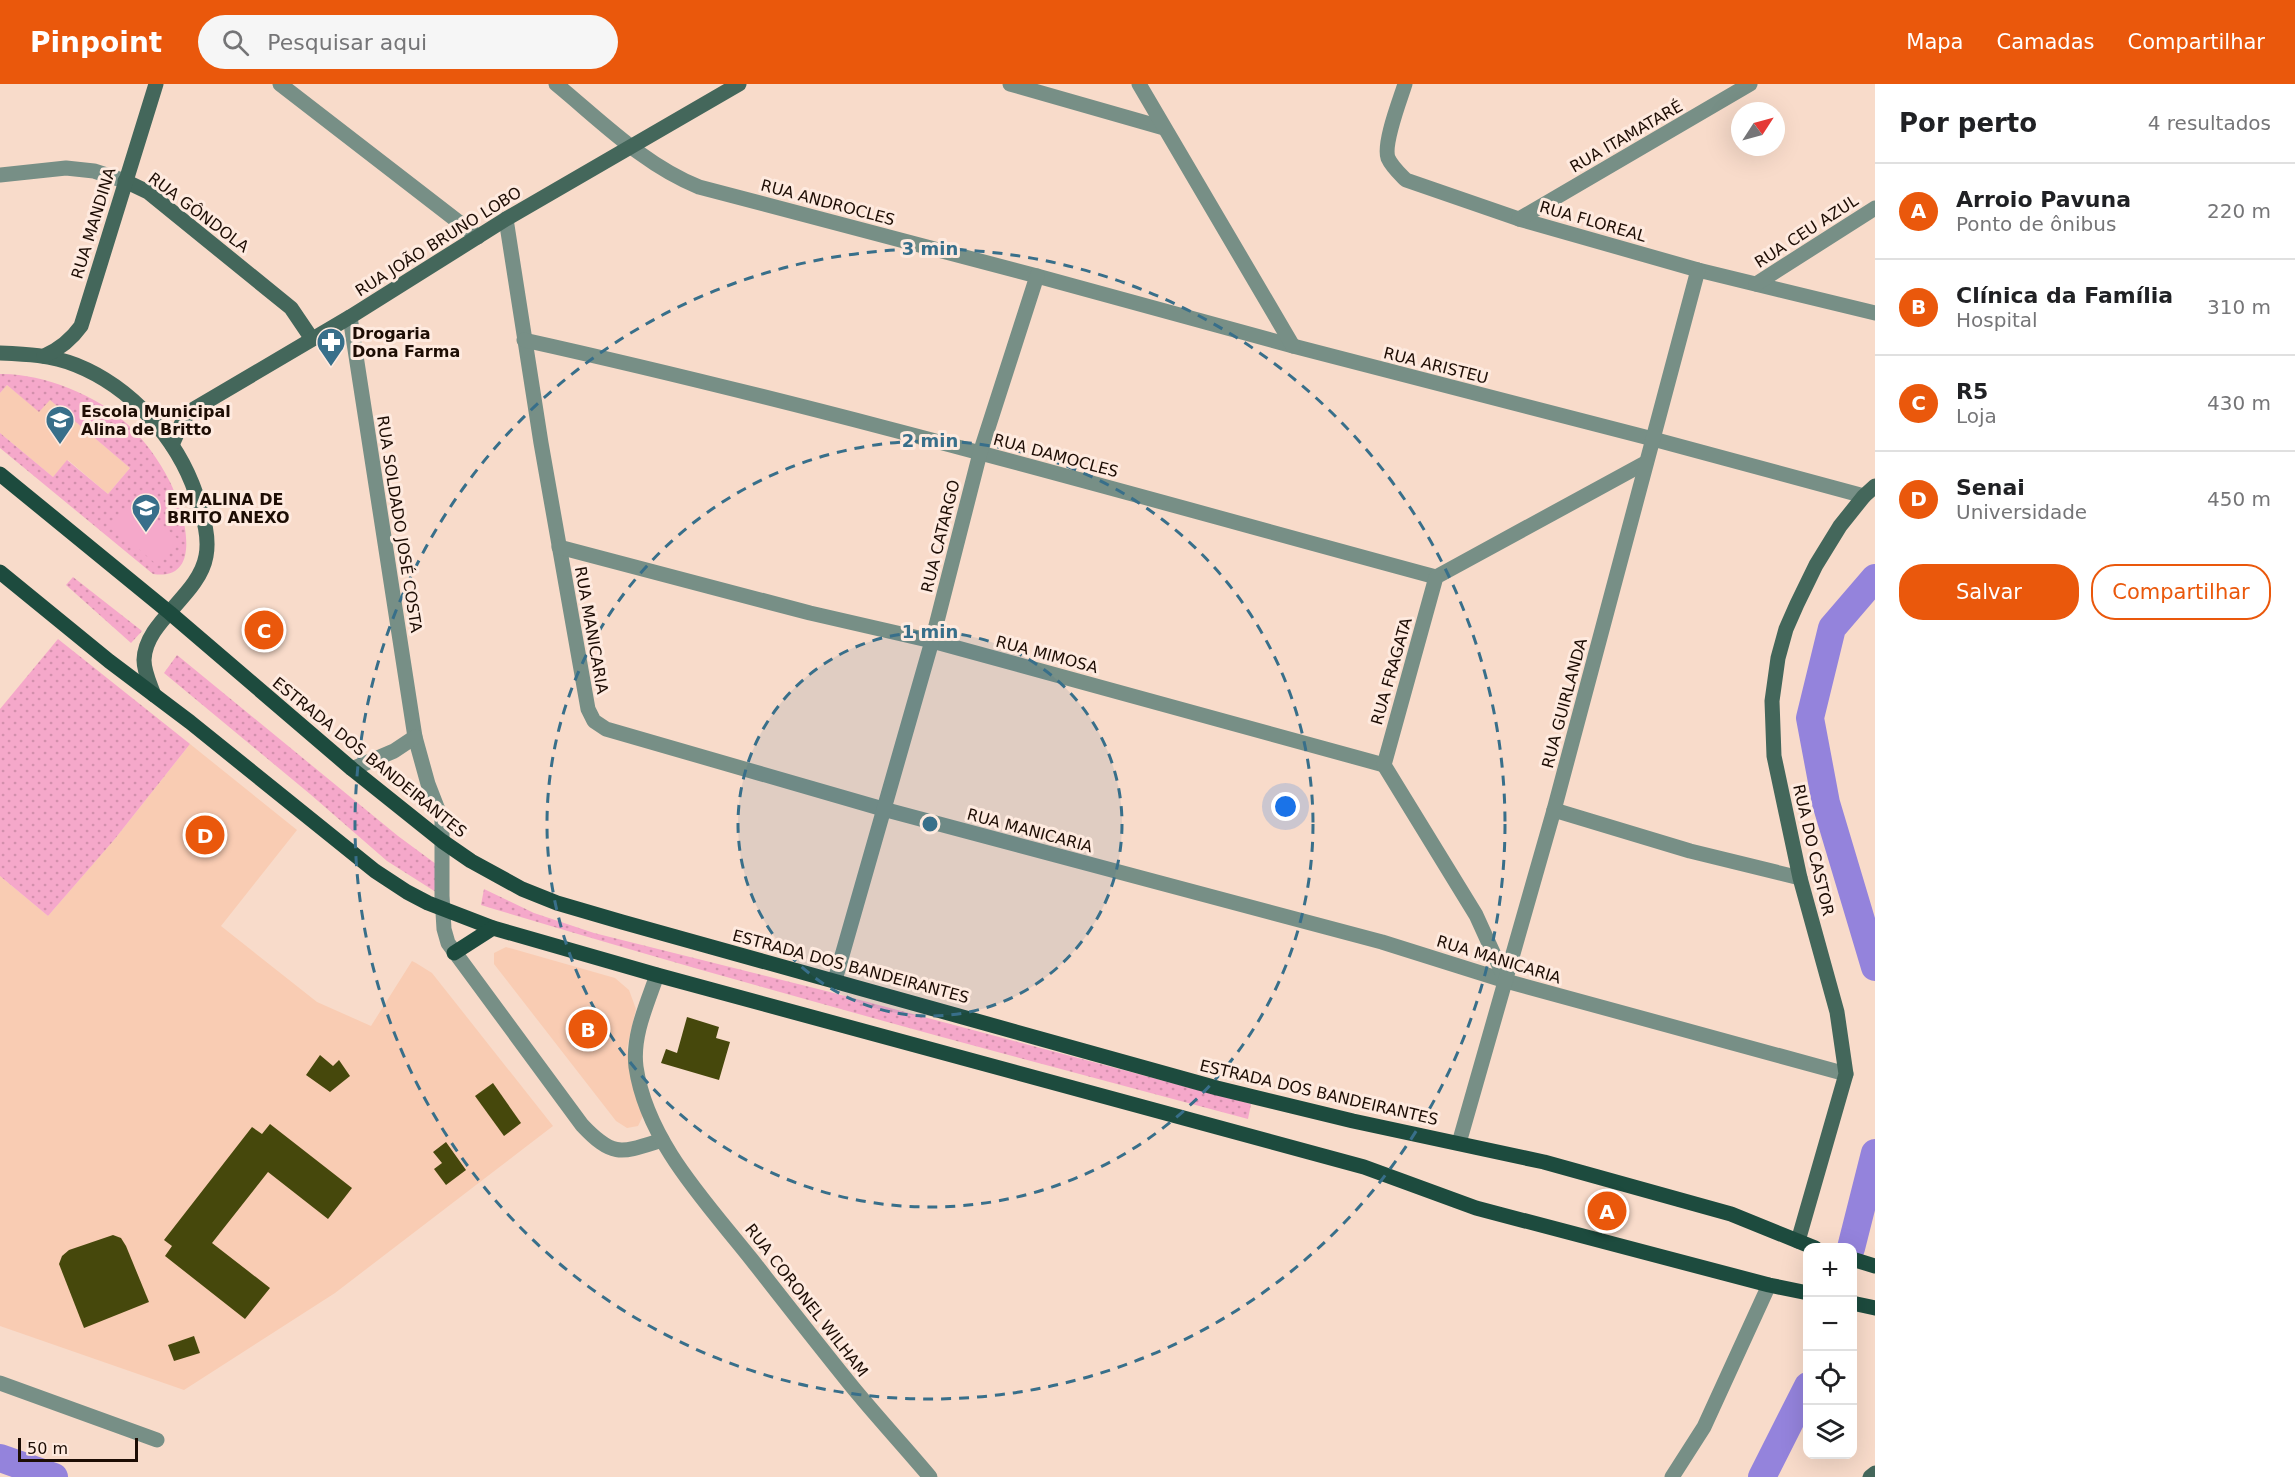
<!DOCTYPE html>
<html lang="pt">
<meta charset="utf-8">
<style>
body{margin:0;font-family:"DejaVu Sans",sans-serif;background:#f6f6f6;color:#202124}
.controls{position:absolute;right:18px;bottom:18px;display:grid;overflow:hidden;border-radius:12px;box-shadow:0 6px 24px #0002}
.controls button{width:54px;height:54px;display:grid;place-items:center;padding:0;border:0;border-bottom:2px solid #e0e0e0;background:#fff;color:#202124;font:30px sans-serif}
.compass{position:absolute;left:1731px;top:18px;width:54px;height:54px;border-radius:50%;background:#fff;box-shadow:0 6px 24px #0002;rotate:54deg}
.scale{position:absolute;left:18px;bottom:15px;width:120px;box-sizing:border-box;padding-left:6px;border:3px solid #1d0d04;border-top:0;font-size:16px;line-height:21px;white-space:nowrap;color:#1d0d04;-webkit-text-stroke:4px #feeadf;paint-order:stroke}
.you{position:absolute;left:1286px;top:723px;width:21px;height:21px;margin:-15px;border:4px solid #fff;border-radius:50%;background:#1a73e8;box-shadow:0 0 0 9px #1a73e833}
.badge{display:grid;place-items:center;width:39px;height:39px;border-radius:50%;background:#ea580c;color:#fff;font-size:20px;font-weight:700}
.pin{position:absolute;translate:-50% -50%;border:3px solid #fff;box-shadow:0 2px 6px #0006}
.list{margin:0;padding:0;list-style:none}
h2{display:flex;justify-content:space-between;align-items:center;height:78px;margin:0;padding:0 24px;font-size:26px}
h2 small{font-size:20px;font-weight:400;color:#757577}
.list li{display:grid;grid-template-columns:39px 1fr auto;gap:18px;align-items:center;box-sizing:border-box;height:96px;padding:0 24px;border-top:2px solid #e0e0e0}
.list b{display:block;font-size:22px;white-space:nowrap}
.list p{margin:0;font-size:20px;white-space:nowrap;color:#757577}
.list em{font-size:20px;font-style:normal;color:#757577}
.actions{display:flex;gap:12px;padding:18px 24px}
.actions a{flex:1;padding:14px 0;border:2px solid #ea580c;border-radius:24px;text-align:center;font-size:21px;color:#ea580c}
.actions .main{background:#ea580c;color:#fff}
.icon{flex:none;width:33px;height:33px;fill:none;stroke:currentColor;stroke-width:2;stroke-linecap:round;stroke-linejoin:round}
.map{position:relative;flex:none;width:1875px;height:1393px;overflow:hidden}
header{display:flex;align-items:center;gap:36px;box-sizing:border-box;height:84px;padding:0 30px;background:#ea580c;color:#fff}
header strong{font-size:28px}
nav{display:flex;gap:33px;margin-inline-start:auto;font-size:21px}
.search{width:420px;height:54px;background:#f6f6f6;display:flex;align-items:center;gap:15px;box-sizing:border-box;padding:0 21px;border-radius:33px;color:#757577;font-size:22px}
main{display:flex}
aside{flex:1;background:#fff}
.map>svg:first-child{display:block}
</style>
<header>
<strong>Pinpoint</strong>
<div class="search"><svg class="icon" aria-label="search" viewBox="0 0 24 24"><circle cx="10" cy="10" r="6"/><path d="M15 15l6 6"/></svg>Pesquisar aqui</div>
<nav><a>Mapa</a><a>Camadas</a><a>Compartilhar</a></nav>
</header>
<main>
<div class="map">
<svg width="1875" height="1393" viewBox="0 0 1875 1393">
<defs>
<pattern id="grass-dots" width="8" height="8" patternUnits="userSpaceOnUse" patternTransform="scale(1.5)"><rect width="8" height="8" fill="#f5a8ca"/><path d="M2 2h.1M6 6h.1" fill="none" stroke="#d28fac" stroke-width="1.8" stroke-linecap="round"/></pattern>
</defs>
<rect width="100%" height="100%" fill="#f8dbca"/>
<g fill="#f9ccb3">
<path d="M7,301L39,327L49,315L130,384L108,410L68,376L53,393L0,349V309Z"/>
<path d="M190,660L297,746L221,842L317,918L371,942L412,877L416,879L432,889L553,1042L335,1209L184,1306L0,1242V792L48,832L114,756Z"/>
<path d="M506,863L615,894L629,906L636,925L627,964L643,1032L638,1042L627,1044L616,1037L494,880V869Z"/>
</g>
<g fill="url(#grass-dots)">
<path d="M0,290C41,289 97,311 126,339C144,355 159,376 170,398C183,424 206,498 153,490L0,364V349L53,393L67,376L108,410L130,384L50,316L39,328L7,301L0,309Z"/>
<path d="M73,493L142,547L131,559L66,501Z"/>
<path d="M58,555L190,660L114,756L48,832L0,792V625Z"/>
<path d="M177,571L398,752L440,783L439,810L387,777L310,710L164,589Z"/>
<path d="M484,805L534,829L594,849L830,908L1251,1020L1248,1035C991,967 735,898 481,821Z"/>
</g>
<path fill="#f5a8ca" d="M133,415L178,455L156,480L111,441Z"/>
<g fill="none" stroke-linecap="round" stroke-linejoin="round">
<g stroke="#9483dc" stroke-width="28">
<path d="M1875,494L1832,544L1810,634L1826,719L1875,883"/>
<path d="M1851,1164L1875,1069"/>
<path d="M0,1374L54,1393"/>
<path d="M1762,1393L1808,1302"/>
</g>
</g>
<g fill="#46480c">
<path d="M687,933L719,943L716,954L730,958L719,996L661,979L666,965L677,969Z"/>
<path d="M320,971L333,982L339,976L350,992L330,1008L306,991Z"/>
<path d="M493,999L521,1039L504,1052L475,1012Z"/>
<path d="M270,1040L352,1104L328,1135L268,1088L212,1159L270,1204L245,1235L165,1172L172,1162L164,1156L252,1043L262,1050Z"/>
<path d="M446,1058L466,1086L446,1101L434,1085L442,1079L433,1068Z"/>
<path d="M113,1151L121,1154L126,1162L149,1218L84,1244L59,1180L62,1172L69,1166Z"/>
<path d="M194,1252L200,1269L174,1277L168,1261Z"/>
</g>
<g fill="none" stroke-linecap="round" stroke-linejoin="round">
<g stroke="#778f86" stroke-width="15">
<path d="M280,0L478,153"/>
<path d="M556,0C601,37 644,81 699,103L1037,192L1293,262L1653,355L1864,412"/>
<path d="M1010,0L1164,44"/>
<path d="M1139,0L1293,262"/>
<path d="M1405,0C1400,16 1383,59 1388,74C1392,83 1399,89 1406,96L1519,135L1698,186L1875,229"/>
<path d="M0,91L66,84L94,87L125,97"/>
<path d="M506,135L541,359L588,625L594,637L606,645L883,725L1382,858L1506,897L1846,990"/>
<path d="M1519,135L1750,0"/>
<path d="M1756,200L1875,124"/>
<path d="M350,233L415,653L428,700L442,736V812L444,845L448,859L582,1041C613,1074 621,1069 662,1056"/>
<path d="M524,256C831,324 1133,411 1436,493"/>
<path d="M559,463L810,529L932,557L1384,681"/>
<path d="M352,685L394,667L415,653"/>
<path d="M1554,726L1690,767L1800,794"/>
<path d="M657,891C647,920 632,952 636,983C647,1058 707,1119 752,1176C784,1217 817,1259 850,1300C876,1332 904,1362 930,1393"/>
<path d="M835,896L932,557L980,369L1037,192"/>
<path d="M1506,897L1476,831L1384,681L1436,493L1645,379"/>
<path d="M1459,1059L1554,726L1698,186"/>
<path d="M0,1299L157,1356"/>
<path d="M1672,1393L1704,1343L1769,1201"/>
</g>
<g stroke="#44675b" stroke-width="15">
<path d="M125,97L148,108L291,224L312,255"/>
<path d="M0,269C26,270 51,271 76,281C131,303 177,354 196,410C202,430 210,451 206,472C199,512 145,537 144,576C144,588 150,600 154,611"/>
<path d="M44,272C60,265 71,256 81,242L156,0"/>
<path d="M172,361L184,334L194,325L350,233L506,135L739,0"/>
<path d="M1798,1157L1846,990L1837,928L1800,794L1774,672L1772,617L1778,574L1786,545L1797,520L1816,481L1840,442L1864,412L1875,402"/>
<path d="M1870,1393L1875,1389"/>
</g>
<g stroke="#1d4b3e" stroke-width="15">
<path d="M0,390L170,529L352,685L442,757L471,777L522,805L557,819L622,838L1217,1004L1353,1037L1544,1078L1731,1130L1815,1164"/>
<path d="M0,488L109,577L190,638L375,787L407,808L428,819L493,844L657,891L1364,1083L1476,1124L1769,1201L1808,1209"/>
<path d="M454,869L493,844"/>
<path d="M1852,1175L1875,1182"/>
<path d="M1852,1219L1875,1224"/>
</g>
</g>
<circle cx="930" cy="740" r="192" fill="#386f8a" fill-opacity=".12"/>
<g fill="none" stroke="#386f8a" stroke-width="3" stroke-dasharray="10 8">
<circle cx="930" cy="740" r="192"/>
<circle cx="930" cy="740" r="383"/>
<circle cx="930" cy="740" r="575"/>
</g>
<defs>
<g id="pharmacy-pin" transform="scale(1.5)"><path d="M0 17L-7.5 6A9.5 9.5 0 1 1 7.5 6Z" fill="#386f8a" stroke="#feeadf"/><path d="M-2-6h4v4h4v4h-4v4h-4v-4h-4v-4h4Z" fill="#fff"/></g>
<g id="school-pin" transform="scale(1.5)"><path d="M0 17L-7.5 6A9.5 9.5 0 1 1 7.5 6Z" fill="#386f8a" stroke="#feeadf"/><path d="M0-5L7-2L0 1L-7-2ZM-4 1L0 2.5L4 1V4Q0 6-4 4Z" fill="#fff"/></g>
</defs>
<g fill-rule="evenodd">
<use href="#pharmacy-pin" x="331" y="258"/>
<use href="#school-pin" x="60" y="336"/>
<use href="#school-pin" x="146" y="424"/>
</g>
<g text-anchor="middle" stroke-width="6" stroke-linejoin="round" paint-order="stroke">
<g font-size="16" fill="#1d0d04" stroke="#feeadf">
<text transform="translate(1626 52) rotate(-30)" y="6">RUA ITAMATARÉ</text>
<text transform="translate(828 118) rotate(15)" y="6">RUA ANDROCLES</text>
<text transform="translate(199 128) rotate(37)" y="6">RUA GÔNDOLA</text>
<text transform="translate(1593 137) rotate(16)" y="6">RUA FLOREAL</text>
<text transform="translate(93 139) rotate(-73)" y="6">RUA MANDINA</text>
<text transform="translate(1806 147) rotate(-33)" y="6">RUA CEU AZUL</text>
<text transform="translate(438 157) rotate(-32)" y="6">RUA JOÃO BRUNO LOBO</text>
<text transform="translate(1436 281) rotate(14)" y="6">RUA ARISTEU</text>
<text transform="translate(1056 371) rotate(15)" y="6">RUA DAMOCLES</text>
<text transform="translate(400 440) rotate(81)" y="6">RUA SOLDADO JOSÉ COSTA</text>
<text transform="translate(940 452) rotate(-76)" y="6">RUA CATARGO</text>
<text transform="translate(592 546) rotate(80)" y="6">RUA MANICARIA</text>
<text transform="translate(1047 570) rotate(15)" y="6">RUA MIMOSA</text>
<text transform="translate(1391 587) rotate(-74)" y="6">RUA FRAGATA</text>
<text transform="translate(1564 619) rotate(-75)" y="6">RUA GUIRLANDA</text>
<text transform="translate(370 673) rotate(39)" y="6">ESTRADA DOS BANDEIRANTES</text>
<text transform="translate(1030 746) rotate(15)" y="6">RUA MANICARIA</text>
<text transform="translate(1814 766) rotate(77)" y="6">RUA DO CASTOR</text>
<text transform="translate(1499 875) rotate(17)" y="6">RUA MANICARIA</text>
<text transform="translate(851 882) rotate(15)" y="6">ESTRADA DOS BANDEIRANTES</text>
<text transform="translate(1319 1008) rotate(13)" y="6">ESTRADA DOS BANDEIRANTES</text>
<text transform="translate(807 1216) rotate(52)" y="6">RUA CORONEL WILHAM</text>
</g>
<g font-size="16" font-weight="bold" fill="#1d0d04" stroke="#feeadf" text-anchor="start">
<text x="352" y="255">Drogaria<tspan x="352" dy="18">Dona Farma</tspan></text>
<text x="81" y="333">Escola Municipal<tspan x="81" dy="18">Alina de Britto</tspan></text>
<text x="167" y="421">EM ALINA DE<tspan x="167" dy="18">BRITO ANEXO</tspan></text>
</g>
</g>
<circle cx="930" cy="740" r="9" fill="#386f8a" stroke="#feeadf" stroke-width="3"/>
<g font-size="18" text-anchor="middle" font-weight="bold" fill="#386f8a" stroke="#feeadf" stroke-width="6" stroke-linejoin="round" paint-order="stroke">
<text x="930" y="171">3 min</text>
<text x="930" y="363">2 min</text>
<text x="930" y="554">1 min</text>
</g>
</svg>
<div class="controls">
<button>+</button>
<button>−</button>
<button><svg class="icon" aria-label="locate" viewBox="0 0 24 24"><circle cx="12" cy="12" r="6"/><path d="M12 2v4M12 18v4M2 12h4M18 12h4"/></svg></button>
<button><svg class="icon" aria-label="layers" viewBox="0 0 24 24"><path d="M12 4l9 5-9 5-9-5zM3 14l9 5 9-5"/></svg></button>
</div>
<svg class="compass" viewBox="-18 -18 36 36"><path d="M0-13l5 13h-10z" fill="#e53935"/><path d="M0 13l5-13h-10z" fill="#757577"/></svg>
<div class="scale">50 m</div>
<div class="you"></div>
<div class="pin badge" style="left:1607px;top:1127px">A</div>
<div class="pin badge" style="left:588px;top:945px">B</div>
<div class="pin badge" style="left:264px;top:546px">C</div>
<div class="pin badge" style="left:205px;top:751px">D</div>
</div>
<aside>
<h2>Por perto<small>4 resultados</small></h2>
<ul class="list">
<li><span class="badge">A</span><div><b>Arroio Pavuna</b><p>Ponto de ônibus</p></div><em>220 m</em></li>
<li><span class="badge">B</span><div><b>Clínica da Família</b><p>Hospital</p></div><em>310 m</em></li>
<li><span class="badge">C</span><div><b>R5</b><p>Loja</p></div><em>430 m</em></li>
<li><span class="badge">D</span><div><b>Senai</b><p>Universidade</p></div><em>450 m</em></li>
</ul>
<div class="actions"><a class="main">Salvar</a><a>Compartilhar</a></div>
</aside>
</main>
